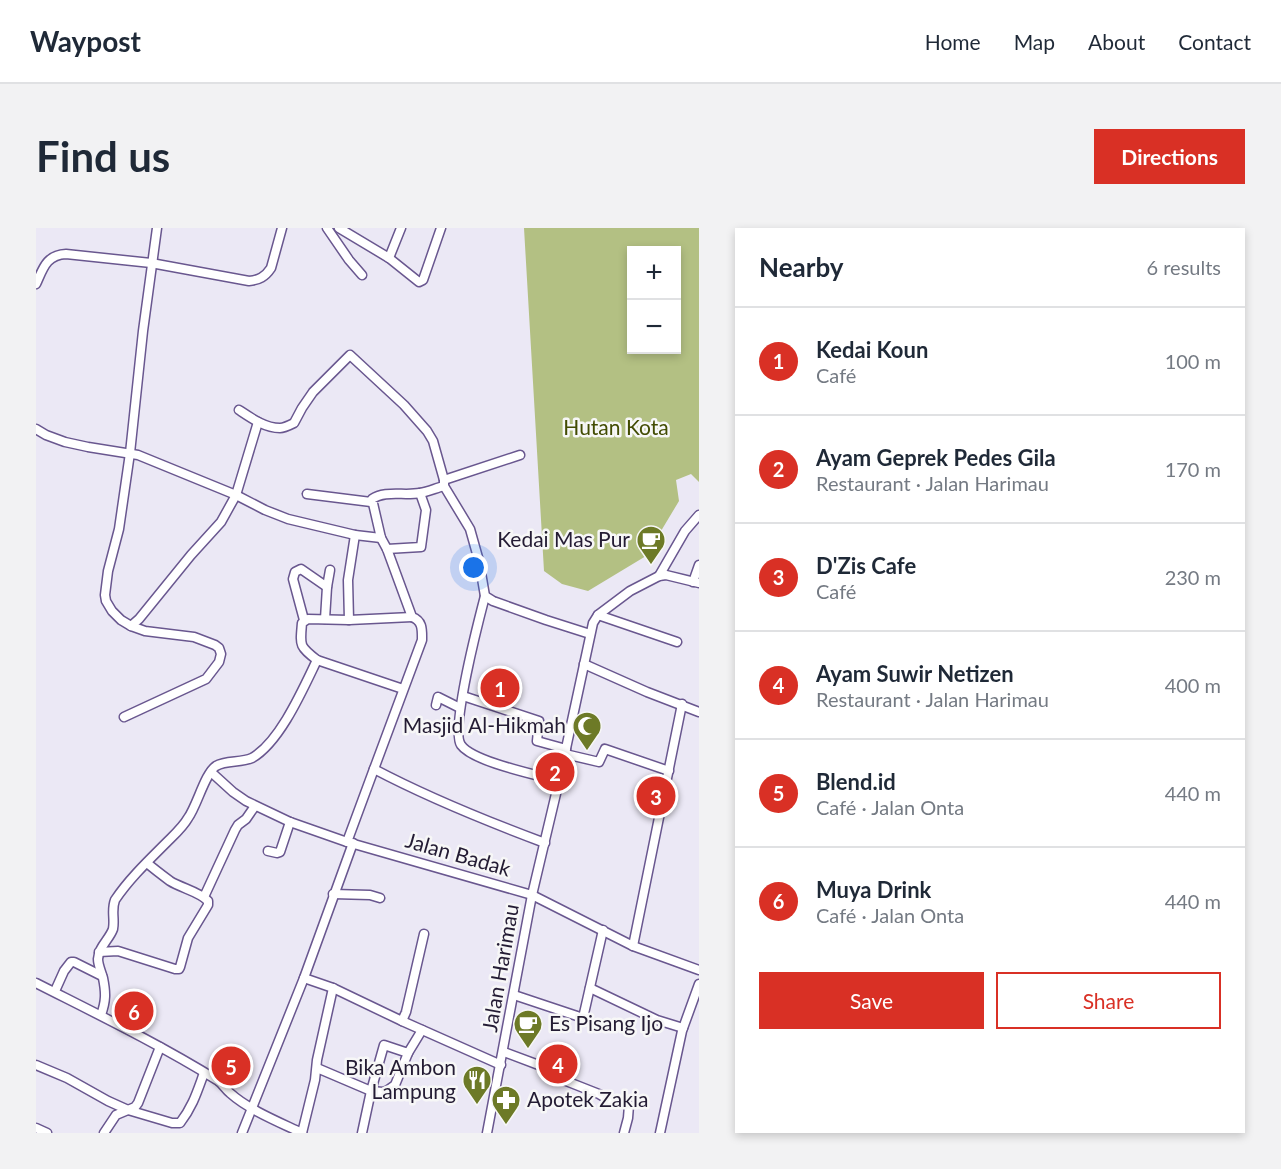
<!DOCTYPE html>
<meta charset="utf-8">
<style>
body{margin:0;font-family:Lato,sans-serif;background:#f2f2f3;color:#1f2937}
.controls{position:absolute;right:18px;top:18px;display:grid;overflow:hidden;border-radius:0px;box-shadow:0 3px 9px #0003}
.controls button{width:54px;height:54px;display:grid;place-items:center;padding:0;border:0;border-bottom:2px solid #e0e1e3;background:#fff;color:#1f2937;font:30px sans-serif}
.you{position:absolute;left:438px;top:340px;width:21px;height:21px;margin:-15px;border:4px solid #fff;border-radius:50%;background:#1a73e8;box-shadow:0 0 0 9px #1a73e833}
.badge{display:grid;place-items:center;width:39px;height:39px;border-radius:50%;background:#d93025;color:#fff;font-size:20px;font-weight:700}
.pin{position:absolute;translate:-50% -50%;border:3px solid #fff;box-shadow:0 2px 6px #0006}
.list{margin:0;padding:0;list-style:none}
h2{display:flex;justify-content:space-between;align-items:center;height:78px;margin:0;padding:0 24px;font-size:26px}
h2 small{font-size:20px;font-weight:400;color:#747a83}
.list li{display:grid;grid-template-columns:39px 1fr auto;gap:18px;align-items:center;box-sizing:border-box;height:108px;padding:0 24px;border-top:2px solid #e0e1e3}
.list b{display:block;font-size:22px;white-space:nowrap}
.list p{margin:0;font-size:20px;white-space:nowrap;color:#747a83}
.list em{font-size:20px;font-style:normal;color:#747a83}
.actions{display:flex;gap:12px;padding:18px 24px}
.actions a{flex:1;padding:14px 0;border:2px solid #d93025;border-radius:0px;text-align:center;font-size:21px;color:#d93025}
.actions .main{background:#d93025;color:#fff}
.map{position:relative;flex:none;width:663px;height:905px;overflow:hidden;border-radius:0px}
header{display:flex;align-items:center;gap:36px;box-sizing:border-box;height:84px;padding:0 30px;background:#fff;border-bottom:2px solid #e0e1e3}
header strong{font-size:28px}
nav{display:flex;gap:33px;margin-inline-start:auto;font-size:21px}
.intro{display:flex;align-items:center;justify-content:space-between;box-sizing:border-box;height:144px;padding:0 36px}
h1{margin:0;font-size:42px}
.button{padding:15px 27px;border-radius:0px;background:#d93025;color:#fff;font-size:21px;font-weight:700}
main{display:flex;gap:36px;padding:0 36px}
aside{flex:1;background:#fff;border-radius:0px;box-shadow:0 3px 9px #0003}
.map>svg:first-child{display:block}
</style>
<header>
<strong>Waypost</strong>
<nav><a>Home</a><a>Map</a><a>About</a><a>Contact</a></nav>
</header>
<div class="intro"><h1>Find us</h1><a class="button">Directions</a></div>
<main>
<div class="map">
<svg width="663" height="905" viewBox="0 0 663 905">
<rect width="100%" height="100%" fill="#ebe8f5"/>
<path fill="#b3c083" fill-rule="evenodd" d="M488,0H663V254L655,246L640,252L643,273L610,328L552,363L526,356L508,343ZM596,22H640V122H596Z"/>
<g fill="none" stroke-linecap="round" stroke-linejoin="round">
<g stroke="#69578f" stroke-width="11">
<g id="street">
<path d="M291,0L313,32L326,47"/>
<path d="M303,0L353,30L383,54L387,52L405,0"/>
<path d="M353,30L365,0"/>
<path d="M0,56C7,41 10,27 30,26L115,35L213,53C223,52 229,49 235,40L246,0"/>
<path d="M203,182C215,190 229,200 244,200C248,200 254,197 258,195L266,180L277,164L314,127L368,177L391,203L397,213L408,252V258L434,301L443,333L449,368L457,373L510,392L554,406"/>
<path d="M0,201L10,207L29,214L52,219L102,227L200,267L229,282L252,291L319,307L345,310"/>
<path d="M408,252L484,227"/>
<path d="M271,266L335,274"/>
<path d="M351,321L385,319L390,282L384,265"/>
<path d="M623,348L649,303L663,287"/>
<path d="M657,354L663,337"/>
<path d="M449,368C443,391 414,502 425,517C437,534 502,547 523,553"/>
<path d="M562,387L641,414"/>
<path d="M289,391L291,359L294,342"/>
<path d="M268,392L257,351L259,344L265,341L291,359"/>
<path d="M313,392L312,352L319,307"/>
<path d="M95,398L103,391L155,327L185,294L200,267L222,194"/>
<path d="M281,432L367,461"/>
<path d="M548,436L611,464L663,484"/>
<path d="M427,468L503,493L501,513L530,521"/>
<path d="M400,477L402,469L424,480"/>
<path d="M88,489L170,451L183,434L185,426L183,420L179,417L158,409L109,403L95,398L85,392L76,383L70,373L69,367L72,343L83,301L94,225L107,103L121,0"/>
<path d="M529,526L563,534L569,521L633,543"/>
<path d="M338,541L386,412C386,402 387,393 376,389L351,321L345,310L336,271C349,262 368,268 384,265C392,264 400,260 408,258"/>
<path d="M175,544L197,564L210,573L254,594L311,614L496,667L597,718L663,742"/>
<path d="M311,614L338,541C393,570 450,593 509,615"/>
<path d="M232,623L241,625L244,624L254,594"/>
<path d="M297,666L334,667L344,670"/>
<path d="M168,669L199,602L202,597L210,591L219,578"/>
<path d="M597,718L646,476"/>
<path d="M63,724L82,723L139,741H143L144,739L152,710L172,677V673C164,664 145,660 134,653C126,647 118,641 111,635"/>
<path d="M268,750L297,760L366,793L370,784L388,706"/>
<path d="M0,755C61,786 123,816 181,852C187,856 189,861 194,865C213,882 243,894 266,905"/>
<path d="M554,760L621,792L647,800"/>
<path d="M19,763L28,743L35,734H38L66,748"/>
<path d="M478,767L547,790L567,702"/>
<path d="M65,787C70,773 70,765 67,750C65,743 62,737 62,731C63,718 73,712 77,701C79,691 75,682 79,672C93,651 113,632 131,614C138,607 147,599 152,590C161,578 169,545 180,538C190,532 205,535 216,530C244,514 267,461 281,432C263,418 264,418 266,395L272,391L313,392L376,389"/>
<path d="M366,793L465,837"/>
<path d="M468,824L508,839L530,853L563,866L573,872L593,877L592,890L588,905"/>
<path d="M0,837L31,850L72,873L92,882L136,895H144C157,878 161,864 168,845"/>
<path d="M281,840L335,863L347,864L352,862L359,857L372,825L386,802"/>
<path d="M0,900L11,905"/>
<path d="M68,905L80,887L99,879L102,875L124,819"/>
<path d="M206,905L268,750L317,615"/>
<path d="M266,905L279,852L281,832L297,760"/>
<path d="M326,905L335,863L348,817L372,825"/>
<path d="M451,905L496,667L523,553L557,395L562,387L594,363L623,348L630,347L663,355"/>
<path d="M624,905L646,803L663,756"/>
</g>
</g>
<use href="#street" stroke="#fff" stroke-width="8"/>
</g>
<defs>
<g id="cafe-pin" transform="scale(1.5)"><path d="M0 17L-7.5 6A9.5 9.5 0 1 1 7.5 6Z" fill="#6d7a27" stroke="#f7f7f7"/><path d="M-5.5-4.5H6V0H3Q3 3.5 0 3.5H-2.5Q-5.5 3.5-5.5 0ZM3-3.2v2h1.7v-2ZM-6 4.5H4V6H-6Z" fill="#fff"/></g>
<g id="mosque-pin" transform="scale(1.5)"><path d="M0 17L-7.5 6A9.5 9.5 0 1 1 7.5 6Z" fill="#6d7a27" stroke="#f7f7f7"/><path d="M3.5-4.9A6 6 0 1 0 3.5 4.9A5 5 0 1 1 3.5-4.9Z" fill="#fff"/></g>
<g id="restaurant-pin" transform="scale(1.5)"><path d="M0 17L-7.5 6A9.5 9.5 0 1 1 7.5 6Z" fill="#6d7a27" stroke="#f7f7f7"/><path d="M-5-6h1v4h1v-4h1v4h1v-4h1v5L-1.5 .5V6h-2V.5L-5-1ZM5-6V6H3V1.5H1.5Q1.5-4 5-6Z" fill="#fff"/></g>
<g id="pharmacy-pin" transform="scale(1.5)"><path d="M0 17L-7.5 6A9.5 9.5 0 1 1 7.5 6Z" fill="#6d7a27" stroke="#f7f7f7"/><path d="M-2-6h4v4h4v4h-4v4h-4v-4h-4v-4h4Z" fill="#fff"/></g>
</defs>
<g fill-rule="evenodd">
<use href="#cafe-pin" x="615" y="312"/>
<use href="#mosque-pin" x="551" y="498"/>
<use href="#cafe-pin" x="492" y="796"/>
<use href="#restaurant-pin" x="441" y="852"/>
<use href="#pharmacy-pin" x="470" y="872"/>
</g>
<g text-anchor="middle" stroke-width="5" stroke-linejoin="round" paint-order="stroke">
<g font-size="21" fill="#424c03" stroke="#f7f7f7">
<text x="580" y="207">Hutan Kota</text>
</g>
<g font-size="21" fill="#241c34" stroke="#f7f7f7" text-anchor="end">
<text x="594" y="319">Kedai Mas Pur</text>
<text x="530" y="505">Masjid Al-Hikmah</text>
<text x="513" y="803" text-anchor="start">Es Pisang Ijo</text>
<text x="420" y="847">Bika Ambon<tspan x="420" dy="24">Lampung</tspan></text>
<text x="491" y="879" text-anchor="start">Apotek Zakia</text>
</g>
<g font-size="21" fill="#241c34" stroke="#f7f7f7">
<text transform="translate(422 627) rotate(16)" y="7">Jalan Badak</text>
<text transform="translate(465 740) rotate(-80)" y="7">Jalan Harimau</text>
</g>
</g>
</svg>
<div class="controls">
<button>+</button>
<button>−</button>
</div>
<div class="you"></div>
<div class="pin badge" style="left:464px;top:460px">1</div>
<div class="pin badge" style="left:519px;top:544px">2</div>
<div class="pin badge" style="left:620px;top:568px">3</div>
<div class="pin badge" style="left:522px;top:836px">4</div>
<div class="pin badge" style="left:195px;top:838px">5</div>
<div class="pin badge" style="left:98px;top:783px">6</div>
</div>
<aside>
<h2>Nearby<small>6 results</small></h2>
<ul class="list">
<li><span class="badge">1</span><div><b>Kedai Koun</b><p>Café</p></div><em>100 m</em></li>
<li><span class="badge">2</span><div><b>Ayam Geprek Pedes Gila</b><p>Restaurant · Jalan Harimau</p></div><em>170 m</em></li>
<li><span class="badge">3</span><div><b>D'Zis Cafe</b><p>Café</p></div><em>230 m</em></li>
<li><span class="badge">4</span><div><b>Ayam Suwir Netizen</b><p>Restaurant · Jalan Harimau</p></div><em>400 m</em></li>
<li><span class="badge">5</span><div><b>Blend.id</b><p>Café · Jalan Onta</p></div><em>440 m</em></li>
<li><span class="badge">6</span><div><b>Muya Drink</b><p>Café · Jalan Onta</p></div><em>440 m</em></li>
</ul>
<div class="actions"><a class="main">Save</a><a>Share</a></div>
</aside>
</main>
